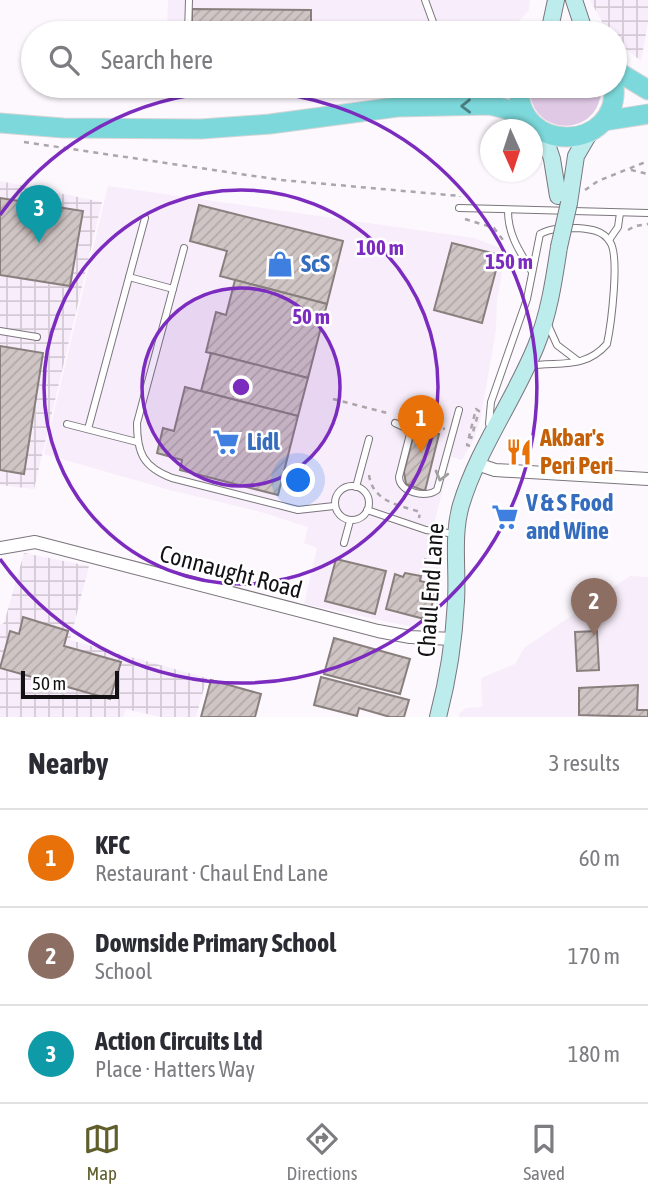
<!DOCTYPE html>
<meta charset="utf-8">
<style>
body{margin:0;font-family:"Asap Condensed",sans-serif;background:#f2f2f3;color:#2b2b33}
.compass{position:absolute;left:480px;top:119px;width:63px;height:63px;border-radius:50%;background:#fff;box-shadow:0 2px 5px #0004;rotate:177deg}
.scale{position:absolute;left:21px;bottom:18px;width:98px;box-sizing:border-box;padding-left:7px;border:4px solid #131114;border-top:0;font-size:19px;line-height:24px;white-space:nowrap;color:#131114;-webkit-text-stroke:5px #fff;paint-order:stroke}
.you{position:absolute;left:299px;top:481px;width:24px;height:24px;margin:-18px;border:5px solid #fff;border-radius:50%;background:#1a73e8;box-shadow:0 0 0 10px #1a73e833}
.badge{display:grid;place-items:center;width:46px;height:46px;border-radius:50%;background:#605f2b;color:#fff;font-size:23px;font-weight:700}
.pin{position:absolute;translate:-50% -58px;filter:drop-shadow(0 2px 4px #0008)}
.pin::after{content:'';position:absolute;top:37px;width:24px;height:21px;background:inherit;clip-path:polygon(0 0,100% 0,50% 100%)}
.list{margin:0;padding:0;list-style:none}
h2{display:flex;justify-content:space-between;align-items:center;height:91px;margin:0;padding:0 28px;font-size:30px}
h2 small{font-size:23px;font-weight:400;color:#7c7c81}
.list li{display:grid;grid-template-columns:46px 1fr auto;gap:21px;align-items:center;box-sizing:border-box;height:98px;padding:0 28px;border-top:2px solid #e1e1e2}
.list b{display:block;font-size:26px;white-space:nowrap}
.list p{margin:0;font-size:23px;white-space:nowrap;color:#7c7c81}
.list em{font-size:23px;font-style:normal;color:#7c7c81}
.icon{flex:none;width:38px;height:38px;fill:none;stroke:currentColor;stroke-width:2;stroke-linecap:round;stroke-linejoin:round}
.map{position:relative;flex:none;width:648px;height:717px;overflow:hidden}
.search{position:absolute;background:#fff;box-shadow:0 2px 5px #0004;left:21px;right:21px;top:21px;height:77px;display:flex;align-items:center;gap:18px;box-sizing:border-box;padding:0 24px;border-radius:38px;color:#7c7c81;font-size:26px}
.sheet{height:385px;background:#fff}
nav{display:flex;justify-content:space-around;align-items:center;box-sizing:border-box;height:98px;border-top:2px solid #e1e1e2;background:#fff;font-size:19px;color:#7c7c81}
nav a{display:grid;justify-items:center;gap:4px}
nav .on{color:#605f2b}
.map>svg:first-child{display:block}
</style>
<div class="map">
<svg width="648" height="717" viewBox="0 0 648 717">
<defs>
<pattern id="industrial-grid" width="8" height="8" patternUnits="userSpaceOnUse" patternTransform="scale(1.75)"><rect width="8" height="8" fill="#f8edfa"/><path d="M0 4h8M4 0v8" fill="none" stroke="#d4cad5"/></pattern>
<pattern id="building-hatch" width="6" height="6" patternUnits="userSpaceOnUse" patternTransform="scale(1.75)"><rect width="6" height="6" fill="#cfc5c4"/><path d="M-1 1l2-2M0 6l6-6M5 7l2-2" fill="none" stroke="#b1a8a8"/></pattern>
</defs>
<rect width="100%" height="100%" fill="#fdf8fe"/>
<g fill="#f8edfa">
<path d="M168,0H530L529,10L509,33H167Z"/>
<path d="M230,86H360L351,88L246,90H230Z"/>
<path d="M108,186L474,238L506,250L497,300L496,330L480,421L474,439L462,460L451,457L428,548L437,556L442,577L438,618L431,628L413,627L304,604L317,548L304,543L308,527L261,512L170,490L44,454Z"/>
<path d="M630,576L648,577V717H459V714L466,708L482,707L481,678L515,664L524,648Z"/>
</g>
<g fill="url(#industrial-grid)">
<path d="M590,0H648V22L641,61L615,40V33H608Z"/>
<path d="M0,181L102,202L34,489L0,485Z"/>
<path d="M24,553L89,566L70,640L207,678L196,717H160L126,709L123,717H0V625L4,623Z"/>
</g>
<path fill="#dfc9e5" d="M530,86H601C603,139 528,139 530,86Z"/>
<g fill="url(#building-hatch)" stroke="#89807e" stroke-width="2">
<path d="M192,9L311,10V33H192Z"/>
<path d="M0,198L83,211L70,286L0,275Z"/>
<path d="M199,205L343,241L327,304L220,276L227,251L190,241Z"/>
<path d="M452,243L500,255L482,323L434,310Z"/>
<path d="M235,280L327,304L308,378L206,352L216,312L226,315Z"/>
<path d="M0,346L43,353L24,474L0,470Z"/>
<path d="M211,353L308,378L298,416L201,391Z"/>
<path d="M185,387L298,416L278,495L180,470L182,460L157,453L163,428L174,431Z"/>
<path d="M415,429L439,434L425,491L406,484L404,472Z"/>
<path d="M336,559L386,571L375,614L325,601Z"/>
<path d="M405,573L421,576L420,581L437,585L428,620L386,609L395,574L403,577Z"/>
<path d="M23,617L68,631L64,646L121,662L110,699L0,668L10,631L19,634Z"/>
<path d="M597,631L599,670L577,671L575,632Z"/>
<path d="M334,638L410,659L400,694L324,674Z"/>
<path d="M321,677L409,700L404,717H390L359,708L357,716L314,705Z"/>
<path d="M211,680L261,694L255,717H201Z"/>
<path d="M638,685L637,710H648V717L579,715V688Z"/>
</g>
<g fill="none" stroke-linecap="round" stroke-linejoin="round">
<g stroke="#7b767c" stroke-width="8">
<g id="lane">
<path d="M425,0L437,33"/>
<path d="M188,33L189,0"/>
<path d="M459,208L648,213"/>
<path d="M508,211C508,235 520,252 532,272"/>
<path d="M609,240L618,227L620,213"/>
<path d="M184,248L137,423C137,453 143,467 172,478L298,510L334,506"/>
<path d="M129,277L173,289"/>
<path d="M548,325L557,345L578,361"/>
<path d="M0,331L37,337"/>
<path d="M395,423L408,429L410,434L399,477C399,492 426,499 437,490L459,410"/>
<path d="M67,424L137,442"/>
<path d="M495,428L489,424L491,402L527,299L540,234C551,228 564,228 577,228C590,229 603,230 610,242C620,256 611,325 607,344C584,370 559,361 529,366"/>
<path d="M88,429L145,218"/>
<circle cx="352" cy="503" r="17"/>
<path d="M356,487L369,439"/>
<path d="M367,510L426,530L456,534"/>
<path d="M344,543L350,521"/>
</g>
</g>
<g stroke="#7b767c" stroke-width="14">
<g id="street">
<path d="M477,464L495,470L648,479"/>
<path d="M0,548L35,542L378,631L410,637L453,639"/>
</g>
</g>
<g stroke="#7b767c" stroke-width="18">
<g id="secondary">
<path d="M574,0L585,33"/>
<path d="M549,33L556,0"/>
<path d="M543,132L552,159L558,196"/>
<path d="M569,203L576,156L590,132"/>
<path d="M438,717C448,679 454,641 456,601C458,569 452,536 461,505C478,449 514,400 536,346C549,314 554,280 559,247"/>
</g>
</g>
<g stroke="#d5d4d5" stroke-width="21">
<g id="primary">
<path d="M615,70L648,90"/>
<path d="M519,86C516,155 619,153 614,86"/>
<path d="M418,100L470,86"/>
<path d="M604,121L648,114"/>
<path d="M0,123L63,128L201,129L270,124L397,107L490,105L506,109L530,122"/>
</g>
</g>
<g stroke="#aaa6ab" stroke-width="2.5" stroke-dasharray="5 5" stroke-linecap="butt">
<path d="M24,142L281,180L460,196V197"/>
<path d="M631,170L648,174"/>
<path d="M585,190L598,181L648,161"/>
<path d="M465,219L494,228L503,240"/>
<path d="M628,230L635,226L648,224"/>
<path d="M333,399L391,414"/>
<path d="M414,421L445,429"/>
<path d="M470,446L467,445L476,409L479,411L471,439"/>
<path d="M369,475C373,502 399,505 420,512L419,518"/>
<path d="M424,563L430,546"/>
</g>
<use href="#lane" stroke="#fff" stroke-width="6"/>
<use href="#street" stroke="#fff" stroke-width="12"/>
<use href="#secondary" stroke="#bdecec" stroke-width="16"/>
<use href="#primary" stroke="#7cd8da" stroke-width="19"/>
<g stroke="#7b767c" stroke-width="18" stroke-linecap="butt">
<path id="secondary-bridge" d="M559,247L569,203"/>
</g>
<use href="#secondary-bridge" stroke="#bdecec" stroke-width="16"/>
</g>
<defs><path id="oneway-chevron" d="M-2-3.5L2.5 0L-2 3.5" fill="none" stroke-width="1.6" stroke-linecap="round" stroke-linejoin="round" transform="scale(1.75)"/></defs>
<use stroke="#4d7e81" href="#oneway-chevron" transform="translate(466 106) rotate(179)"/>
<use stroke="#a1a0a1" href="#oneway-chevron" transform="translate(441 476) rotate(105)"/>
<circle cx="241" cy="387" r="99" fill="#7b2cbf" fill-opacity=".12"/>
<g fill="none" stroke="#7b2cbf" stroke-width="3.5">
<circle cx="241" cy="387" r="99"/>
<circle cx="241" cy="387" r="197"/>
<path d="M0 215A296 296 0 1 1 0 559"/>
</g>
<defs>
<g id="shop-bare" transform="scale(2.1)"><path d="M-5-2.5h2.3a2.7 3.5 0 0 1 5.4 0H5L5.5 6h-11ZM-1.5-2.5h3a1.5 2.3 0 0 0-3 0Z" fill="#3f7fe0" stroke="#fff" stroke-width="2.5" paint-order="stroke"/></g>
<g id="supermarket-bare" transform="scale(2.1)"><path d="M-6-5.5h2.5l.6 2H6L4.5 2H-2.5L-4.4-4H-6ZM-1.5 3.2a1.3 1.3 0 1 0 .1 0ZM3 3.2a1.3 1.3 0 1 0 .1 0Z" fill="#3f7fe0" stroke="#fff" stroke-width="2.5" paint-order="stroke"/></g>
<g id="restaurant-bare" transform="scale(2.1)"><path d="M-5-6h1v4h1v-4h1v4h1v-4h1v5L-1.5 .5V6h-2V.5L-5-1ZM5-6V6H3V1.5H1.5Q1.5-4 5-6Z" fill="#e8710a" stroke="#fff" stroke-width="2.5" paint-order="stroke"/></g>
</defs>
<g fill-rule="evenodd">
<use href="#shop-bare" x="280" y="264"/>
<use href="#supermarket-bare" x="226" y="442"/>
<use href="#restaurant-bare" x="519" y="452"/>
<use href="#supermarket-bare" x="505" y="517"/>
</g>
<g text-anchor="middle" stroke-width="5" stroke-linejoin="round" paint-order="stroke">
<g font-size="24" font-weight="bold" fill="#366cbe" stroke="#fff" text-anchor="start">
<text x="301" y="272">ScS</text>
<text x="247" y="450">Lidl</text>
<text x="526" y="511">V &amp; S Food<tspan x="526" dy="28">and Wine</tspan></text>
</g>
<g font-size="24" font-weight="bold" fill="#c56008" stroke="#fff" text-anchor="start">
<text x="540" y="446">Akbar's<tspan x="540" dy="28">Peri Peri</tspan></text>
</g>
<g font-size="24" fill="#131114" stroke="#fff">
<text transform="translate(231 572) rotate(15)" y="8">Connaught Road</text>
<text transform="translate(431 590) rotate(-86)" y="8">Chaul End Lane</text>
</g>
</g>
<circle cx="241" cy="387" r="10" fill="#7b2cbf" stroke="#fff" stroke-width="3.5"/>
<g font-size="21" text-anchor="middle" font-weight="bold" fill="#7b2cbf" stroke="#fff" stroke-width="5" stroke-linejoin="round" paint-order="stroke">
<text x="380" y="255">100 m</text>
<text x="509" y="269">150 m</text>
<text x="311" y="324">50 m</text>
</g>
</svg>
<svg class="compass" viewBox="-18 -18 36 36"><path d="M0-13l5 13h-10z" fill="#e53935"/><path d="M0 13l5-13h-10z" fill="#7c7c81"/></svg>
<div class="scale">50 m</div>
<div class="you"></div>
<div class="pin badge" style="left:421px;top:453px;background:#e8710a">1</div>
<div class="pin badge" style="left:594px;top:636px;background:#8d6e63">2</div>
<div class="pin badge" style="left:39px;top:243px;background:#0f9aa8">3</div>
<div class="search"><svg class="icon" aria-label="search" viewBox="0 0 24 24"><circle cx="10" cy="10" r="6"/><path d="M15 15l6 6"/></svg>Search here</div>
</div>
<section class="sheet">
<h2>Nearby<small>3 results</small></h2>
<ul class="list">
<li><span class="badge" style="background:#e8710a">1</span><div><b>KFC</b><p>Restaurant · Chaul End Lane</p></div><em>60 m</em></li>
<li><span class="badge" style="background:#8d6e63">2</span><div><b>Downside Primary School</b><p>School</p></div><em>170 m</em></li>
<li><span class="badge" style="background:#0f9aa8">3</span><div><b>Action Circuits Ltd</b><p>Place · Hatters Way</p></div><em>180 m</em></li>
</ul>
</section>
<nav>
<a class="on"><svg class="icon" aria-label="map" viewBox="0 0 24 24"><path d="M3 6l6-2 6 2 6-2v14l-6 2-6-2-6 2zM9 4v14M15 6v14"/></svg>Map</a>
<a><svg class="icon" aria-label="directions" viewBox="0 0 24 24"><path d="M12 3l9 9-9 9-9-9zM9 14v-3h6M13 9l2 2-2 2"/></svg>Directions</a>
<a><svg class="icon" aria-label="saved" viewBox="0 0 24 24"><path d="M7 4h10v16l-5-4-5 4z"/></svg>Saved</a>
</nav>
